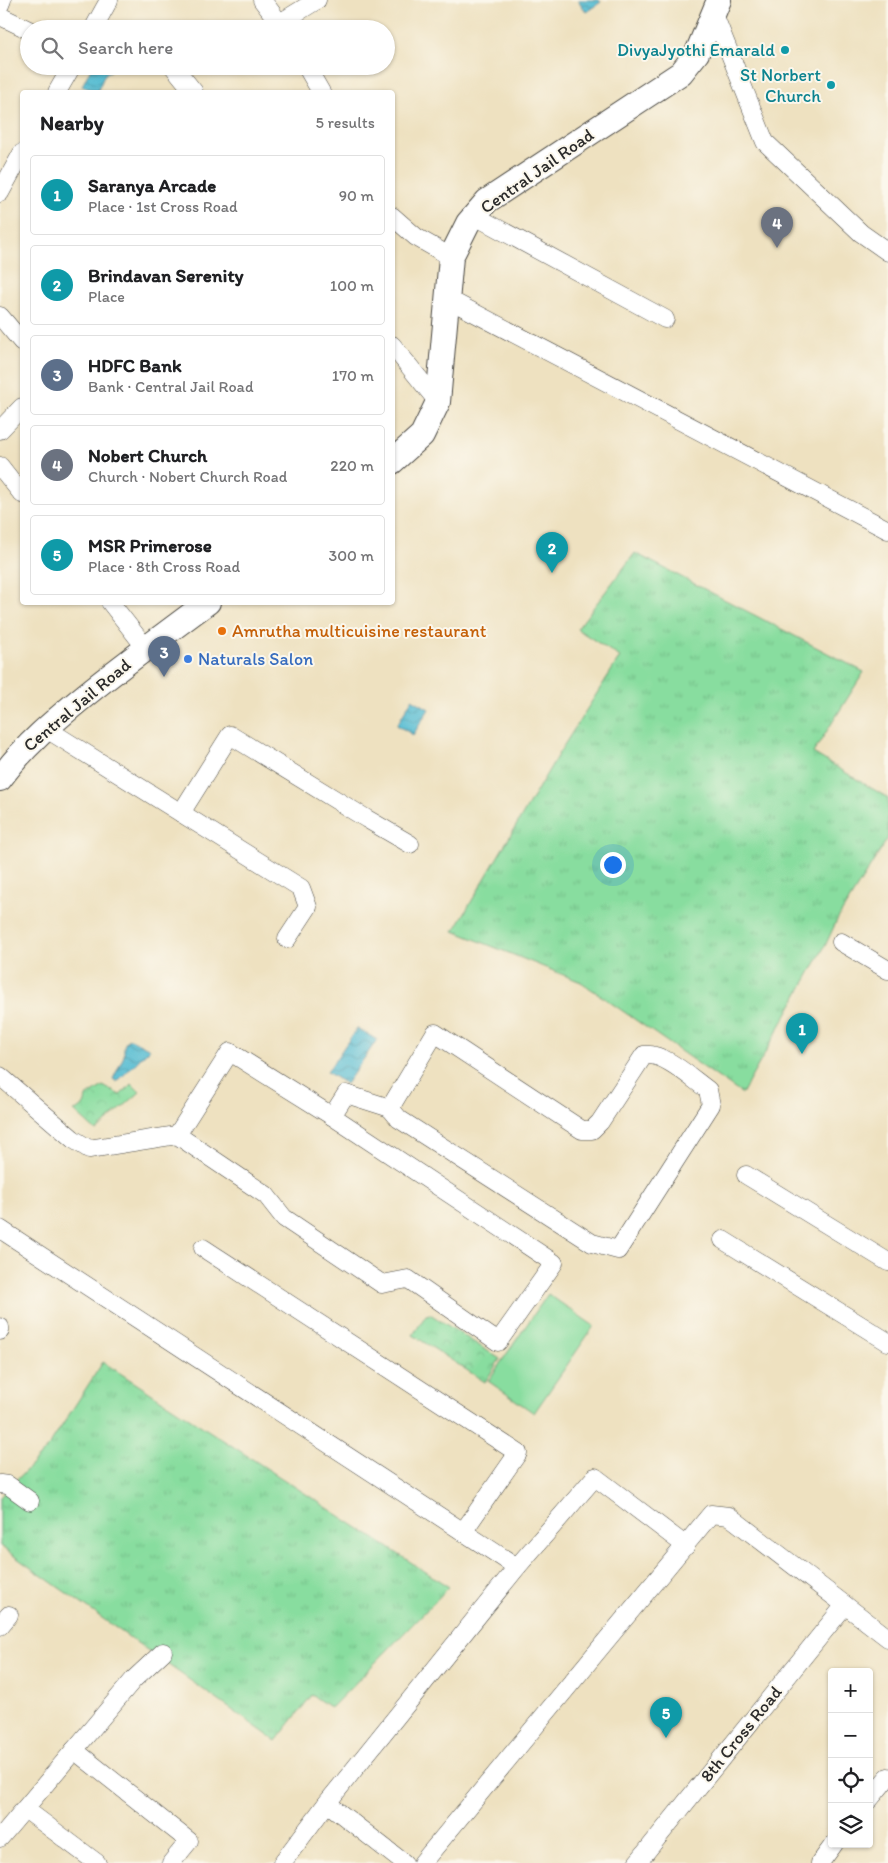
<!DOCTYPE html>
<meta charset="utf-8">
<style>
body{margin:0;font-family:Itim,sans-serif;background:#f6f6f6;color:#202124}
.controls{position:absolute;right:15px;bottom:15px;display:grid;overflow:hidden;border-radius:5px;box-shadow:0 1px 4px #0004}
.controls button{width:45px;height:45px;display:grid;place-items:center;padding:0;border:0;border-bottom:1px solid #e0e0e0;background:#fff;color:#202124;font:25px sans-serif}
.you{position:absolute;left:612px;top:864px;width:18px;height:18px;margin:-12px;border:4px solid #fff;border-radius:50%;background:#1a73e8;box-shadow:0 0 0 8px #1a73e833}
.badge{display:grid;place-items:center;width:32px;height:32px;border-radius:50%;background:#ea580c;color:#fff;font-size:16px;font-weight:700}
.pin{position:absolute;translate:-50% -41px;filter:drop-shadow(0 1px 2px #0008)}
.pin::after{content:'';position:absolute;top:26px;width:18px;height:15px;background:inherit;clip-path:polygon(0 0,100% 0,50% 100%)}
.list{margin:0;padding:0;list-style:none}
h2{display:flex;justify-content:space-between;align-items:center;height:65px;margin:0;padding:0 20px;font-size:21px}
h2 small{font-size:16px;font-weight:400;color:#757577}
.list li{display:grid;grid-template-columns:32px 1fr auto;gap:15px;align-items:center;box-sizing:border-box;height:80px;margin:0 10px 10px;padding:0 10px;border:1px solid #e0e0e0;border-radius:5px}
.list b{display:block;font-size:19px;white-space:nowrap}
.list p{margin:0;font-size:16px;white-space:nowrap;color:#757577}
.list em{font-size:16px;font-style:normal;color:#757577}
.icon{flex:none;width:28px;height:28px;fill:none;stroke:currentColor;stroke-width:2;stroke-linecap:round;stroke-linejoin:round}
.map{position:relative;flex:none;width:888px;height:1863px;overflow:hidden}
.search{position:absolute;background:#fff;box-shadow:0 1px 4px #0004;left:20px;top:20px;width:375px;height:55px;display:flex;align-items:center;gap:12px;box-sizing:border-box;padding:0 18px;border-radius:28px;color:#757577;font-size:19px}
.panel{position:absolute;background:#fff;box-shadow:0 1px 4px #0004;left:20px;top:90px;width:375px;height:515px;border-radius:5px}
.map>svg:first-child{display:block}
</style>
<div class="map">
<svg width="888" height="1863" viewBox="0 0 888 1863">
<defs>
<pattern id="grass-tufts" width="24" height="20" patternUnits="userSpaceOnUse" patternTransform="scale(1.25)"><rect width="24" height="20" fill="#88dd9f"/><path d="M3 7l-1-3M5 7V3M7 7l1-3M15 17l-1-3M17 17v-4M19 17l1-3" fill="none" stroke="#76be89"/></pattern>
<pattern id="park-crowns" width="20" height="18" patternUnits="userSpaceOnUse" patternTransform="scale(1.25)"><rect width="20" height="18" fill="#88dd9f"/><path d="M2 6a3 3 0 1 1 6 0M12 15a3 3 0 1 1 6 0" fill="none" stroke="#76be89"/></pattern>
<pattern id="water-waves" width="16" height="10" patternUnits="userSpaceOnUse" patternTransform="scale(1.25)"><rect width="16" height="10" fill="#54bcd2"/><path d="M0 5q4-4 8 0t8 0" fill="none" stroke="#4699ab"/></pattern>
</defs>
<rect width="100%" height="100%" fill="#fbf7ec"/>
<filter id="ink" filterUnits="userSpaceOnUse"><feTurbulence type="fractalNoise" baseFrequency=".02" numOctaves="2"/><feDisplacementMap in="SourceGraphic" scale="10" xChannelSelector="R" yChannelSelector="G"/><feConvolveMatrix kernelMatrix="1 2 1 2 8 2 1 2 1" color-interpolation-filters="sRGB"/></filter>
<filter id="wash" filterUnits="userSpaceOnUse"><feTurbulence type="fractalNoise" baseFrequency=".0096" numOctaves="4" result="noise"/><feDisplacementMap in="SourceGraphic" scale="20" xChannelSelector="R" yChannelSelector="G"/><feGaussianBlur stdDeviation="1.12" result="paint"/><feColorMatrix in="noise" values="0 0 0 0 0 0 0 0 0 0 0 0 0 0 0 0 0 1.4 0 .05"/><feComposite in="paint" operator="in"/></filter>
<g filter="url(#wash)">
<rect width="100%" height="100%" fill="#eee1c0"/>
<g fill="url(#grass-tufts)" stroke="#5a8465">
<path d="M635,553L864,672L813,753L888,798V838L837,920L825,946L742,1094L581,982L454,931L559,753L620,657L577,629Z"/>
<path d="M103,1362L449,1587L331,1708L312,1695L276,1741L0,1546V1497L47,1449Z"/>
</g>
<g fill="url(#park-crowns)" stroke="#5a8465">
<path d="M132,1084L140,1092L96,1131L74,1111C81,1109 85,1106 86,1097L103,1086L120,1095Z"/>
<path d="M430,1314L500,1359L485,1382L413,1335L426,1315Z"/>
</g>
<path fill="#88dd9f" stroke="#5a8465" d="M548,1294L594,1326L534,1413L488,1381Z"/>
<g fill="url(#water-waves)" stroke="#40747e">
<path d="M578,0H599L601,2L586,12Z"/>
<path d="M92,66H114L112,70L105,74L97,92L82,86Z"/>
<path d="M412,699L429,709L413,735L397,725Z"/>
<path d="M357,1028L377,1040L346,1084L327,1072Z"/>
<path d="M131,1039L150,1049L117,1082L113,1079L124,1056V1046L127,1040Z"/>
</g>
</g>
<g filter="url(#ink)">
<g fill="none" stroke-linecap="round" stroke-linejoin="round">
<g stroke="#484641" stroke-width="19">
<g id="minor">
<path d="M262,0L284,29"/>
<path d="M0,5L2,0"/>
<path d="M714,14L765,142L861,233L888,252"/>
<path d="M0,16L29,30"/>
<path d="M280,23L317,0"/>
<path d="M93,29L109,0"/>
<path d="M173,66L194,92"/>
<path d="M306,66L321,92"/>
<path d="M57,92L72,66"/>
<path d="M0,193L22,153"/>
<path d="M392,216L416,237L451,257"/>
<path d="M475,216L665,319"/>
<path d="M448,299L888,530"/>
<path d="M0,316L22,342"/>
<path d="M392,345L438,402"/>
<path d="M0,430L22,407"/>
<path d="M0,466L22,494"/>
<path d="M110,602L145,647"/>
<path d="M45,728L301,888L308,907L287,939"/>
<path d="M181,813L230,735L367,819L410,844"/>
<path d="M841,942L888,970"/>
<path d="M435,1033L582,1130H592L600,1122L644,1055C664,1052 691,1078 708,1090L711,1105L618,1250L592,1243L399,1119L390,1108Z"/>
<path d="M0,1076L73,1139L89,1149L177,1135L266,1195L284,1218L382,1284L408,1279L498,1342L554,1263L332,1116L230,1052L177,1135"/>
<path d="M332,1116L346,1094L390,1108"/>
<path d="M746,1175L888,1262"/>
<path d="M0,1229L517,1567L595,1477L686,1546"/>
<path d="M723,1240L888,1342"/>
<path d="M203,1248L518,1453L463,1532"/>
<path d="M0,1327V1331"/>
<path d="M0,1484L8,1485L30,1501"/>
<path d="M0,1626L9,1615"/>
<path d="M74,1750L189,1841L171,1863"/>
<path d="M869,1800L888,1777"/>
<path d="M327,1803L404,1863"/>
<path d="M25,1809L97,1863"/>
<path d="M0,1838L134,1679L163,1652"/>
<path d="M282,1863L327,1803L517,1567"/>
<path d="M422,1863L711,1514L729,1516L888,1638"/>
<path d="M637,1863L845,1605"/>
<path d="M820,1863L834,1844"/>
</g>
</g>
<g stroke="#484641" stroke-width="26">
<g id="secondary">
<path d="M392,462L422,435L438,402L451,257L468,223L487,201L681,73L697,53L719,0"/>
<path d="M0,779C26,743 59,717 93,689C131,659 169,631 208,602"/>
</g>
</g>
<use href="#minor" stroke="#fff" stroke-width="18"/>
<use href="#secondary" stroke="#fff" stroke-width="24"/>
</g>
</g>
<g fill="#0f9aa8" stroke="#fbf7ec" stroke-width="2">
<circle cx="785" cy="50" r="5"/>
<circle cx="831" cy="85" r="5"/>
</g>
<circle fill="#e8710a" stroke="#fbf7ec" stroke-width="2" cx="222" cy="631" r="5"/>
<circle fill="#3f7fe0" stroke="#fbf7ec" stroke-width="2" cx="188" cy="659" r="5"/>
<g text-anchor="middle" stroke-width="4" stroke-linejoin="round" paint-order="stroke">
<g font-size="18" fill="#0d838f" stroke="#fbf7ec" text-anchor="end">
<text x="775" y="56">DivyaJyothi Emarald</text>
<text x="821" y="81">St Norbert<tspan x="821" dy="21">Church</tspan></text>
</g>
<g font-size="18" fill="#2b2b2b" stroke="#fbf7ec">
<text transform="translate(537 171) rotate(-35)" y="6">Central Jail Road</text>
<text transform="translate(77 705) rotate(-40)" y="6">Central Jail Road</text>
<text transform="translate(741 1734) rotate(-51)" y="6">8th Cross Road</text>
</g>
<g font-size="18" fill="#c56008" stroke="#fbf7ec" text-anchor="start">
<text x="232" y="637">Amrutha multicuisine restaurant</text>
</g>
<g font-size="18" fill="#366cbe" stroke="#fbf7ec" text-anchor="start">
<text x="198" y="665">Naturals Salon</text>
</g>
</g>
</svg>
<div class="controls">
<button>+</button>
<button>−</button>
<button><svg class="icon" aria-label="locate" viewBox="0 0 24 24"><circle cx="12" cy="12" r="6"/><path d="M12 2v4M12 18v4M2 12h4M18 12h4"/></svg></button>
<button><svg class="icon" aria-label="layers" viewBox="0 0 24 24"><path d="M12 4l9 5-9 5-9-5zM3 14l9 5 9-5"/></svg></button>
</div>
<div class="you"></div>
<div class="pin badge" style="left:802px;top:1054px;background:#0f9aa8">1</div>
<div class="pin badge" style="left:552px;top:573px;background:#0f9aa8">2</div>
<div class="pin badge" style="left:164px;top:677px;background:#5c6f8a">3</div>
<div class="pin badge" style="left:777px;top:248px;background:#6b7280">4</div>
<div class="pin badge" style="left:666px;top:1738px;background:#0f9aa8">5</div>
<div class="search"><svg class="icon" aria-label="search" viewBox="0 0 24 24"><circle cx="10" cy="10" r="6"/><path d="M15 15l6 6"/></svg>Search here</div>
<section class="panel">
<h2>Nearby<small>5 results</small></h2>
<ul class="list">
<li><span class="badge" style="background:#0f9aa8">1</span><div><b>Saranya Arcade</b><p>Place · 1st Cross Road</p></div><em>90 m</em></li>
<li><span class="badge" style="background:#0f9aa8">2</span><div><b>Brindavan Serenity</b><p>Place</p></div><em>100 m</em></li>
<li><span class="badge" style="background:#5c6f8a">3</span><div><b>HDFC Bank</b><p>Bank · Central Jail Road</p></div><em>170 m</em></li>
<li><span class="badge" style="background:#6b7280">4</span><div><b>Nobert Church</b><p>Church · Nobert Church Road</p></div><em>220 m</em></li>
<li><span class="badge" style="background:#0f9aa8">5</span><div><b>MSR Primerose</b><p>Place · 8th Cross Road</p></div><em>300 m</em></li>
</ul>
</section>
</div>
